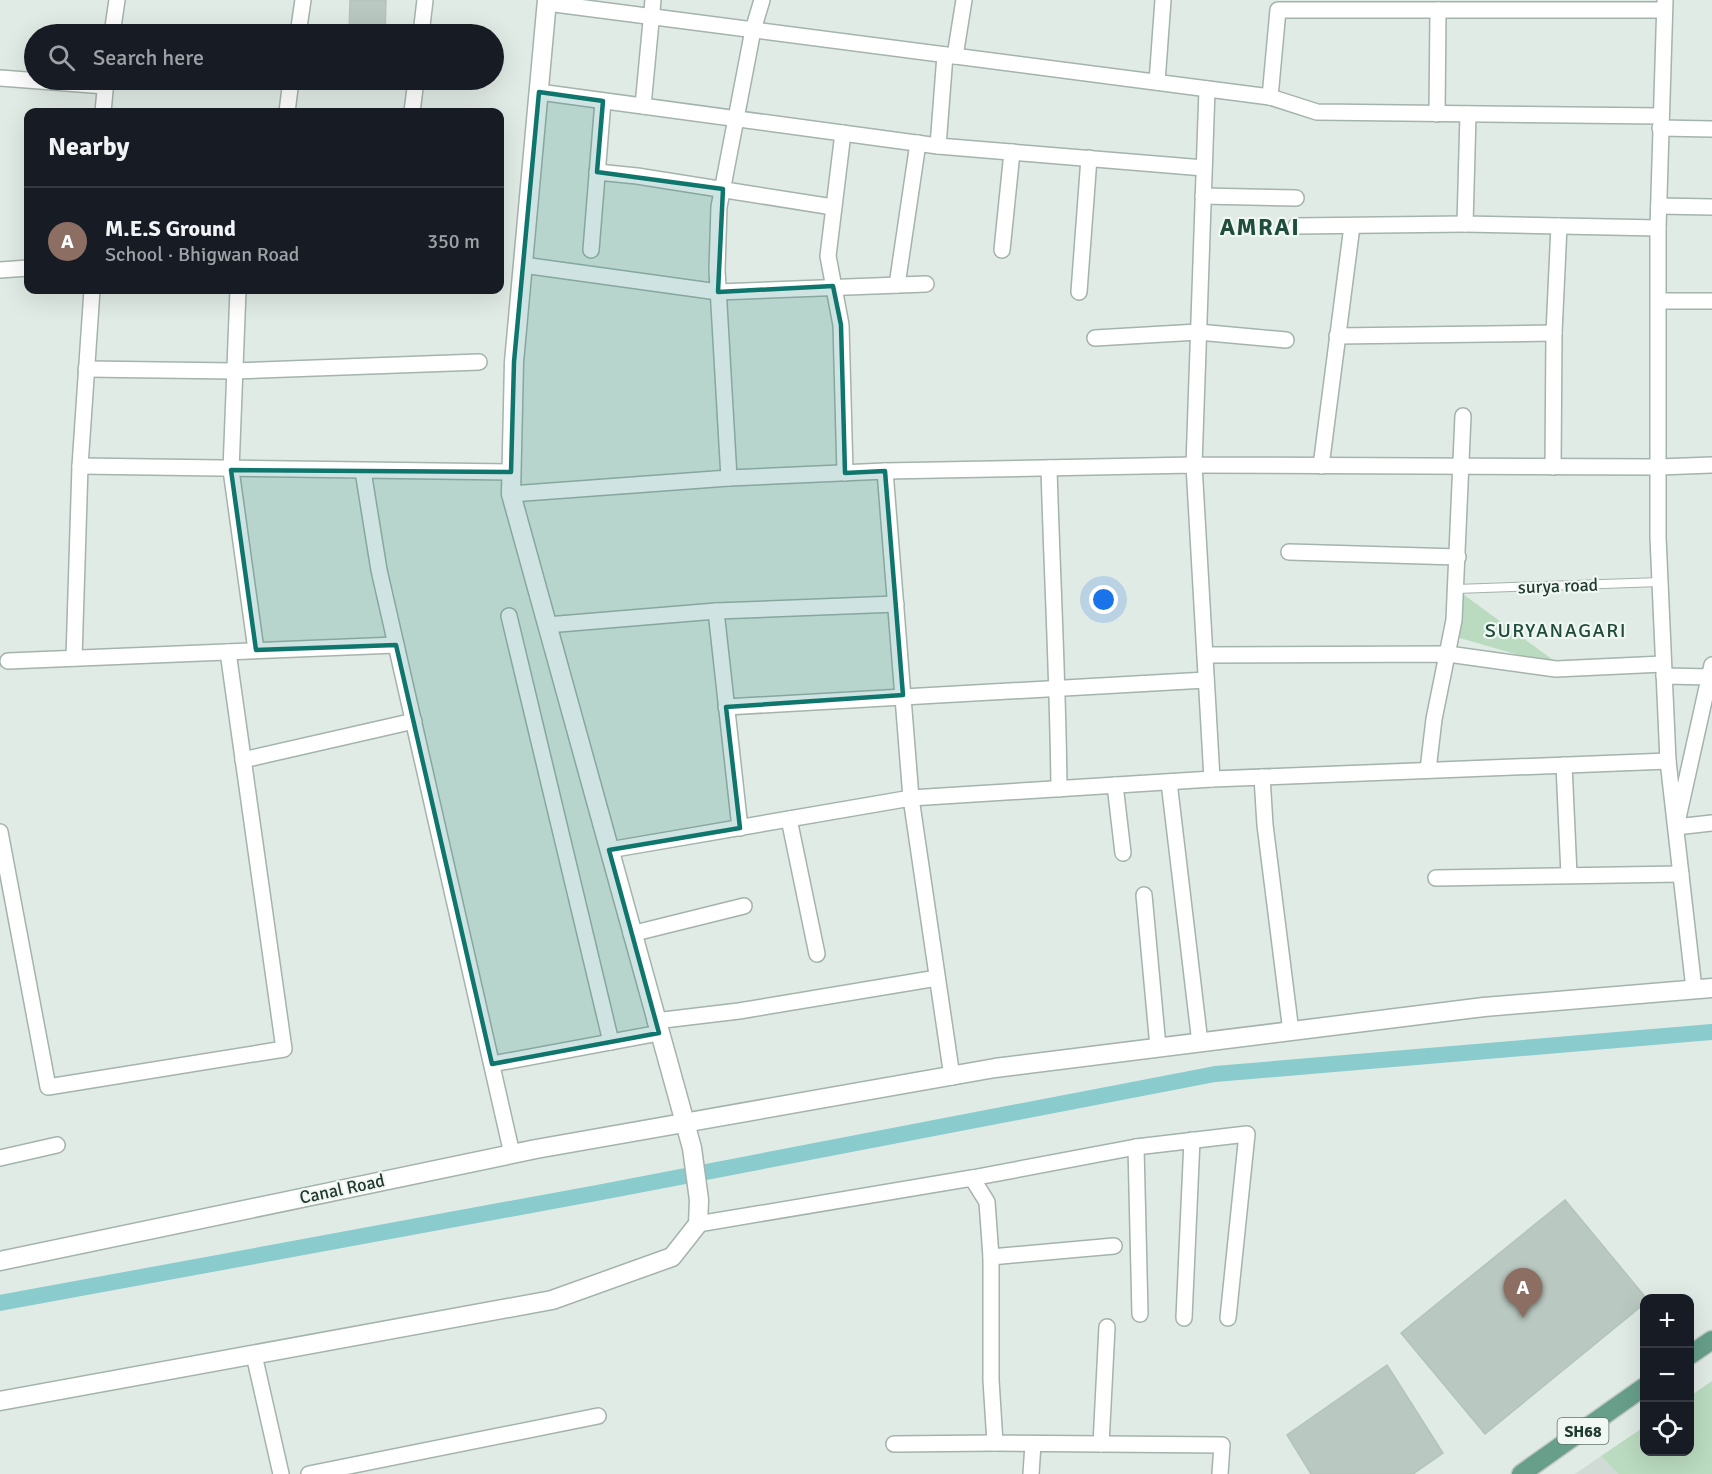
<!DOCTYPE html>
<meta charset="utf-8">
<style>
body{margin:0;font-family:Signika,sans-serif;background:#242831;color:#f1f3f6}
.controls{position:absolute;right:18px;bottom:18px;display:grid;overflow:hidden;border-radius:12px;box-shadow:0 6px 24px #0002}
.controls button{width:54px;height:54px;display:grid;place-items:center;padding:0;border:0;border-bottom:2px solid #363941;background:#171b24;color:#f1f3f6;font:30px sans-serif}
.you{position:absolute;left:1104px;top:600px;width:21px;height:21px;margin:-15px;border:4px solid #fff;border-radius:50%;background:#1a73e8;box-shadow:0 0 0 9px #1a73e833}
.badge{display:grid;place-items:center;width:39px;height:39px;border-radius:50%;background:#ed6f5d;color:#fff;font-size:20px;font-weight:700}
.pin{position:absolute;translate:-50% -50px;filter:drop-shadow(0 2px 3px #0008)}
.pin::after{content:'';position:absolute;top:32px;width:21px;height:18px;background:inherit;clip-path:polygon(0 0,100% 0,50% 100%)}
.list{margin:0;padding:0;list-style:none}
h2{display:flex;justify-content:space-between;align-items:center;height:78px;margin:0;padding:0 24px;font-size:26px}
h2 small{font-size:20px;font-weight:400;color:#9ea1a6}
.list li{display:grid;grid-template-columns:39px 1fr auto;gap:18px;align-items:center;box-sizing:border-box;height:108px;padding:0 24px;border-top:2px solid #363941}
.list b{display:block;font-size:22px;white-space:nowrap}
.list p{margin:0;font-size:20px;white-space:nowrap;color:#9ea1a6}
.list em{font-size:20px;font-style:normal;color:#9ea1a6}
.icon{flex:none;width:33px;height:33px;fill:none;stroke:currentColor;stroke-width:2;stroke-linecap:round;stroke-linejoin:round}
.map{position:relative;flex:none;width:1712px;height:1474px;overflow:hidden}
.search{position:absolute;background:#171b24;box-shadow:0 6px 24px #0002;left:24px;top:24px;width:480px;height:66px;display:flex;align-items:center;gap:15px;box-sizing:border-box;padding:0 21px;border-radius:33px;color:#9ea1a6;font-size:22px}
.panel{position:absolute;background:#171b24;box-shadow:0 6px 24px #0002;left:24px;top:108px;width:480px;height:186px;border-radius:12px}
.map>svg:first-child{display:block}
</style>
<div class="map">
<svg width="1712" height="1474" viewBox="0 0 1712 1474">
<rect width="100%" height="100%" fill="#e1ebe5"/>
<path fill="#cfdbd4" d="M1601,1456L1618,1474H1575Z"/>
<g fill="#badbbf">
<path d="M1456,589L1564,668L1456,637Z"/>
<path d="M1712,1381V1474H1618L1601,1456L1644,1427V1452H1690V1396Z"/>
</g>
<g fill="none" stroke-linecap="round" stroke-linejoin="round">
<path stroke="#8accce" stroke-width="16" d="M0,1303L602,1192L1215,1074L1712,1032"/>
</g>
<g fill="#b9c8c1" stroke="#b3c4bb" stroke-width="1.5">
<path d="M350,0H386L385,34L349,33Z"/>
<path d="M1565,1200L1647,1299L1644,1304L1485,1434L1401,1333Z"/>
<path d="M1387,1365L1443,1453L1413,1474H1311L1287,1435Z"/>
</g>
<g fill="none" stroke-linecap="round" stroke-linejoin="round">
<g stroke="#a4b3ab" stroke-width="10">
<path id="service" d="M1456,589L1660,582"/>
</g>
<g stroke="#a4b3ab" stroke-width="18">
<g id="minor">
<path d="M1665,0L1658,228V537L1668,761L1694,989"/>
<path d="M547,3L1270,97"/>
<path d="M112,34L117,0"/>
<path d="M298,34L303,0"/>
<path d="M421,34L425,0"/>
<path d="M955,56L964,0"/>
<path d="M0,78L105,86"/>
<path d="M1157,82L1163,0"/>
<path d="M1207,89L1194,465L1659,467L1712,465"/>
<path d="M539,92L938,146L1204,168"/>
<path d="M643,106L653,0"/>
<path d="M103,112L106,80"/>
<path d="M287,112L291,80"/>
<path d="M412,112L416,80"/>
<path d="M1437,114L1438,10"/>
<path d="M1468,114L1465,224L1658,228"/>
<path d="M1661,116L1317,112L1270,97L1278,10H1664"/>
<path d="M1660,128L1712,129"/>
<path d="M843,133L828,256L841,325L845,473"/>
<path d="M938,146L945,55"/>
<path d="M597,172L637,176L833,207"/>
<path d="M1203,196L1296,198"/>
<path d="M1659,206L1712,207"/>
<path d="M1296,226L1465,224"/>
<path d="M591,250L603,101"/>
<path d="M1002,250L1012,152"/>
<path d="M523,265L718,292L926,284"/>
<path d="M0,270L28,268"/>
<path d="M897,285L918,143"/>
<path d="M238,290L231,470L256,650"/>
<path d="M1079,292L1089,158"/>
<path d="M1659,301H1712"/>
<path d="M1337,336L1554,333"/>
<path d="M1095,338L1198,332L1286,340"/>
<path d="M86,369L233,371L479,362"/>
<path d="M80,466L511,472"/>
<path d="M1321,466L1352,226"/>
<path d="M1553,467L1554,333L1559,226"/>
<path d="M1049,468C1052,575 1058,682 1059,789"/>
<path d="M363,471L379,570L512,1154"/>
<path d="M885,471L1194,465L1212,779"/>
<path d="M729,478L885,471L911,798L1212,779L1668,761"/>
<path d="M511,494L729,478L717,270L719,207L753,30L762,0"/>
<path d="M1289,552L1458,557"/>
<path d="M716,611L740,828"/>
<path d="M509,616L611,1042"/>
<path d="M547,625L716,611L896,604"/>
<path d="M1205,655L1448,654L1556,669L1663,664"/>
<path d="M74,658L80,466L92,290"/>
<path d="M8,661L396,645"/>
<path d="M1712,665L1676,827L1712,823"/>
<path d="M1664,676L1712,677"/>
<path d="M726,707L1206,680"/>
<path d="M243,760L414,721"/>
<path d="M1564,765L1569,875"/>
<path d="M1428,770L1434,719L1454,620L1463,416"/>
<path d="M1262,777L1265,825L1291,1032"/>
<path d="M1169,782L1200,1043"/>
<path d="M1115,785L1123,853"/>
<path d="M789,819L817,954"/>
<path d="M0,832L48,1087L284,1049L228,652"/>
<path d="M609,850L911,798L952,1077"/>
<path d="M1436,878L1681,874"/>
<path d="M1144,895L1158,1047"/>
<path d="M631,934L744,906"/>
<path d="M655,1021L739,1011L937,978"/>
<path d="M492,1064L659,1033"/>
<path d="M1136,1147L1140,1314"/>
<path d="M0,1158L57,1145"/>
<path d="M972,1178L1136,1147L1247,1134L1228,1318"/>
<path d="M698,1224L972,1178L987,1202L991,1257V1380L995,1443L1222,1445L1220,1474"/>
<path d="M991,1257L1114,1246"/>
<path d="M1184,1318L1192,1140"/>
<path d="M254,1355L281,1474"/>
<path d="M894,1444L995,1443"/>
<path d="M1101,1444L1107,1327"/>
<path d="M309,1474L598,1416"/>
<path d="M1031,1474L1033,1444"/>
</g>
</g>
<g stroke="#a4b3ab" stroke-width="21">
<g id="tertiary">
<path d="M0,1261L536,1149L995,1068L1484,1007L1712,988"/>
<path d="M0,1401L552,1300L672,1257L698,1224L699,1200L692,1148L511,494L514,362L547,0"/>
</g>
</g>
<g stroke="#c1c8c5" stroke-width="21">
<g id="primary">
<path d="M1690,1355L1712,1340"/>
<path d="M1521,1474L1644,1387"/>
</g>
</g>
<use href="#service" stroke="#fff" stroke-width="8"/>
<use href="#minor" stroke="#fff" stroke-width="15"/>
<use href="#tertiary" stroke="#fff" stroke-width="18"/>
<use href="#primary" stroke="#679f8a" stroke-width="18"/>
</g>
<path fill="#0f766e" fill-opacity="0.2" stroke="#0f766e" stroke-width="4.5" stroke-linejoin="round" d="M539,92L603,101L597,172L723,189L718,292L833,286L841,325L845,473L885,471L903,695L726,707L740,828L609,850L659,1033L492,1064L396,645L256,650L231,470L511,472L514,362Z"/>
<g text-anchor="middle" stroke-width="4.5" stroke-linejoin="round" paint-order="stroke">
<rect fill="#f1f8f4" stroke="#60746c" stroke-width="1.5" x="1557.5" y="1418" width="51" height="26" rx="4.5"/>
<g font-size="16" font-weight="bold" fill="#223b31">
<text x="1583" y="1437">SH68</text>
</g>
<g font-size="18" fill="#223b31" stroke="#f1f8f4">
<text transform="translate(1558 586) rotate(-2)" y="6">surya road</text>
<text transform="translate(342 1189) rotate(-12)" y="6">Canal Road</text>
</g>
<g font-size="20" letter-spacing="1.5" fill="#1f4c3c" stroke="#f1f8f4">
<text x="1556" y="637">SURYANAGARI</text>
</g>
<g font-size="24" font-weight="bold" letter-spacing="1.5" fill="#1f4c3c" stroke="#f1f8f4">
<text x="1260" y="235">AMRAI</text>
</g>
</g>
</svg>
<div class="controls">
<button>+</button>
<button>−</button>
<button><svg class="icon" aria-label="locate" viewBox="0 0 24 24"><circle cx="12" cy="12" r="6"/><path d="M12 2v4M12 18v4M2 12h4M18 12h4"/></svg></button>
</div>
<div class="you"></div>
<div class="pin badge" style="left:1523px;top:1318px;background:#8d6e63">A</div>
<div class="search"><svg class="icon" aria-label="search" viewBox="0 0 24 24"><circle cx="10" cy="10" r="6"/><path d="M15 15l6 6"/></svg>Search here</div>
<section class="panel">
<h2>Nearby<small></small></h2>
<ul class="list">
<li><span class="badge" style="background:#8d6e63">A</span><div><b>M.E.S Ground</b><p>School · Bhigwan Road</p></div><em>350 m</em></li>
</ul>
</section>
</div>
